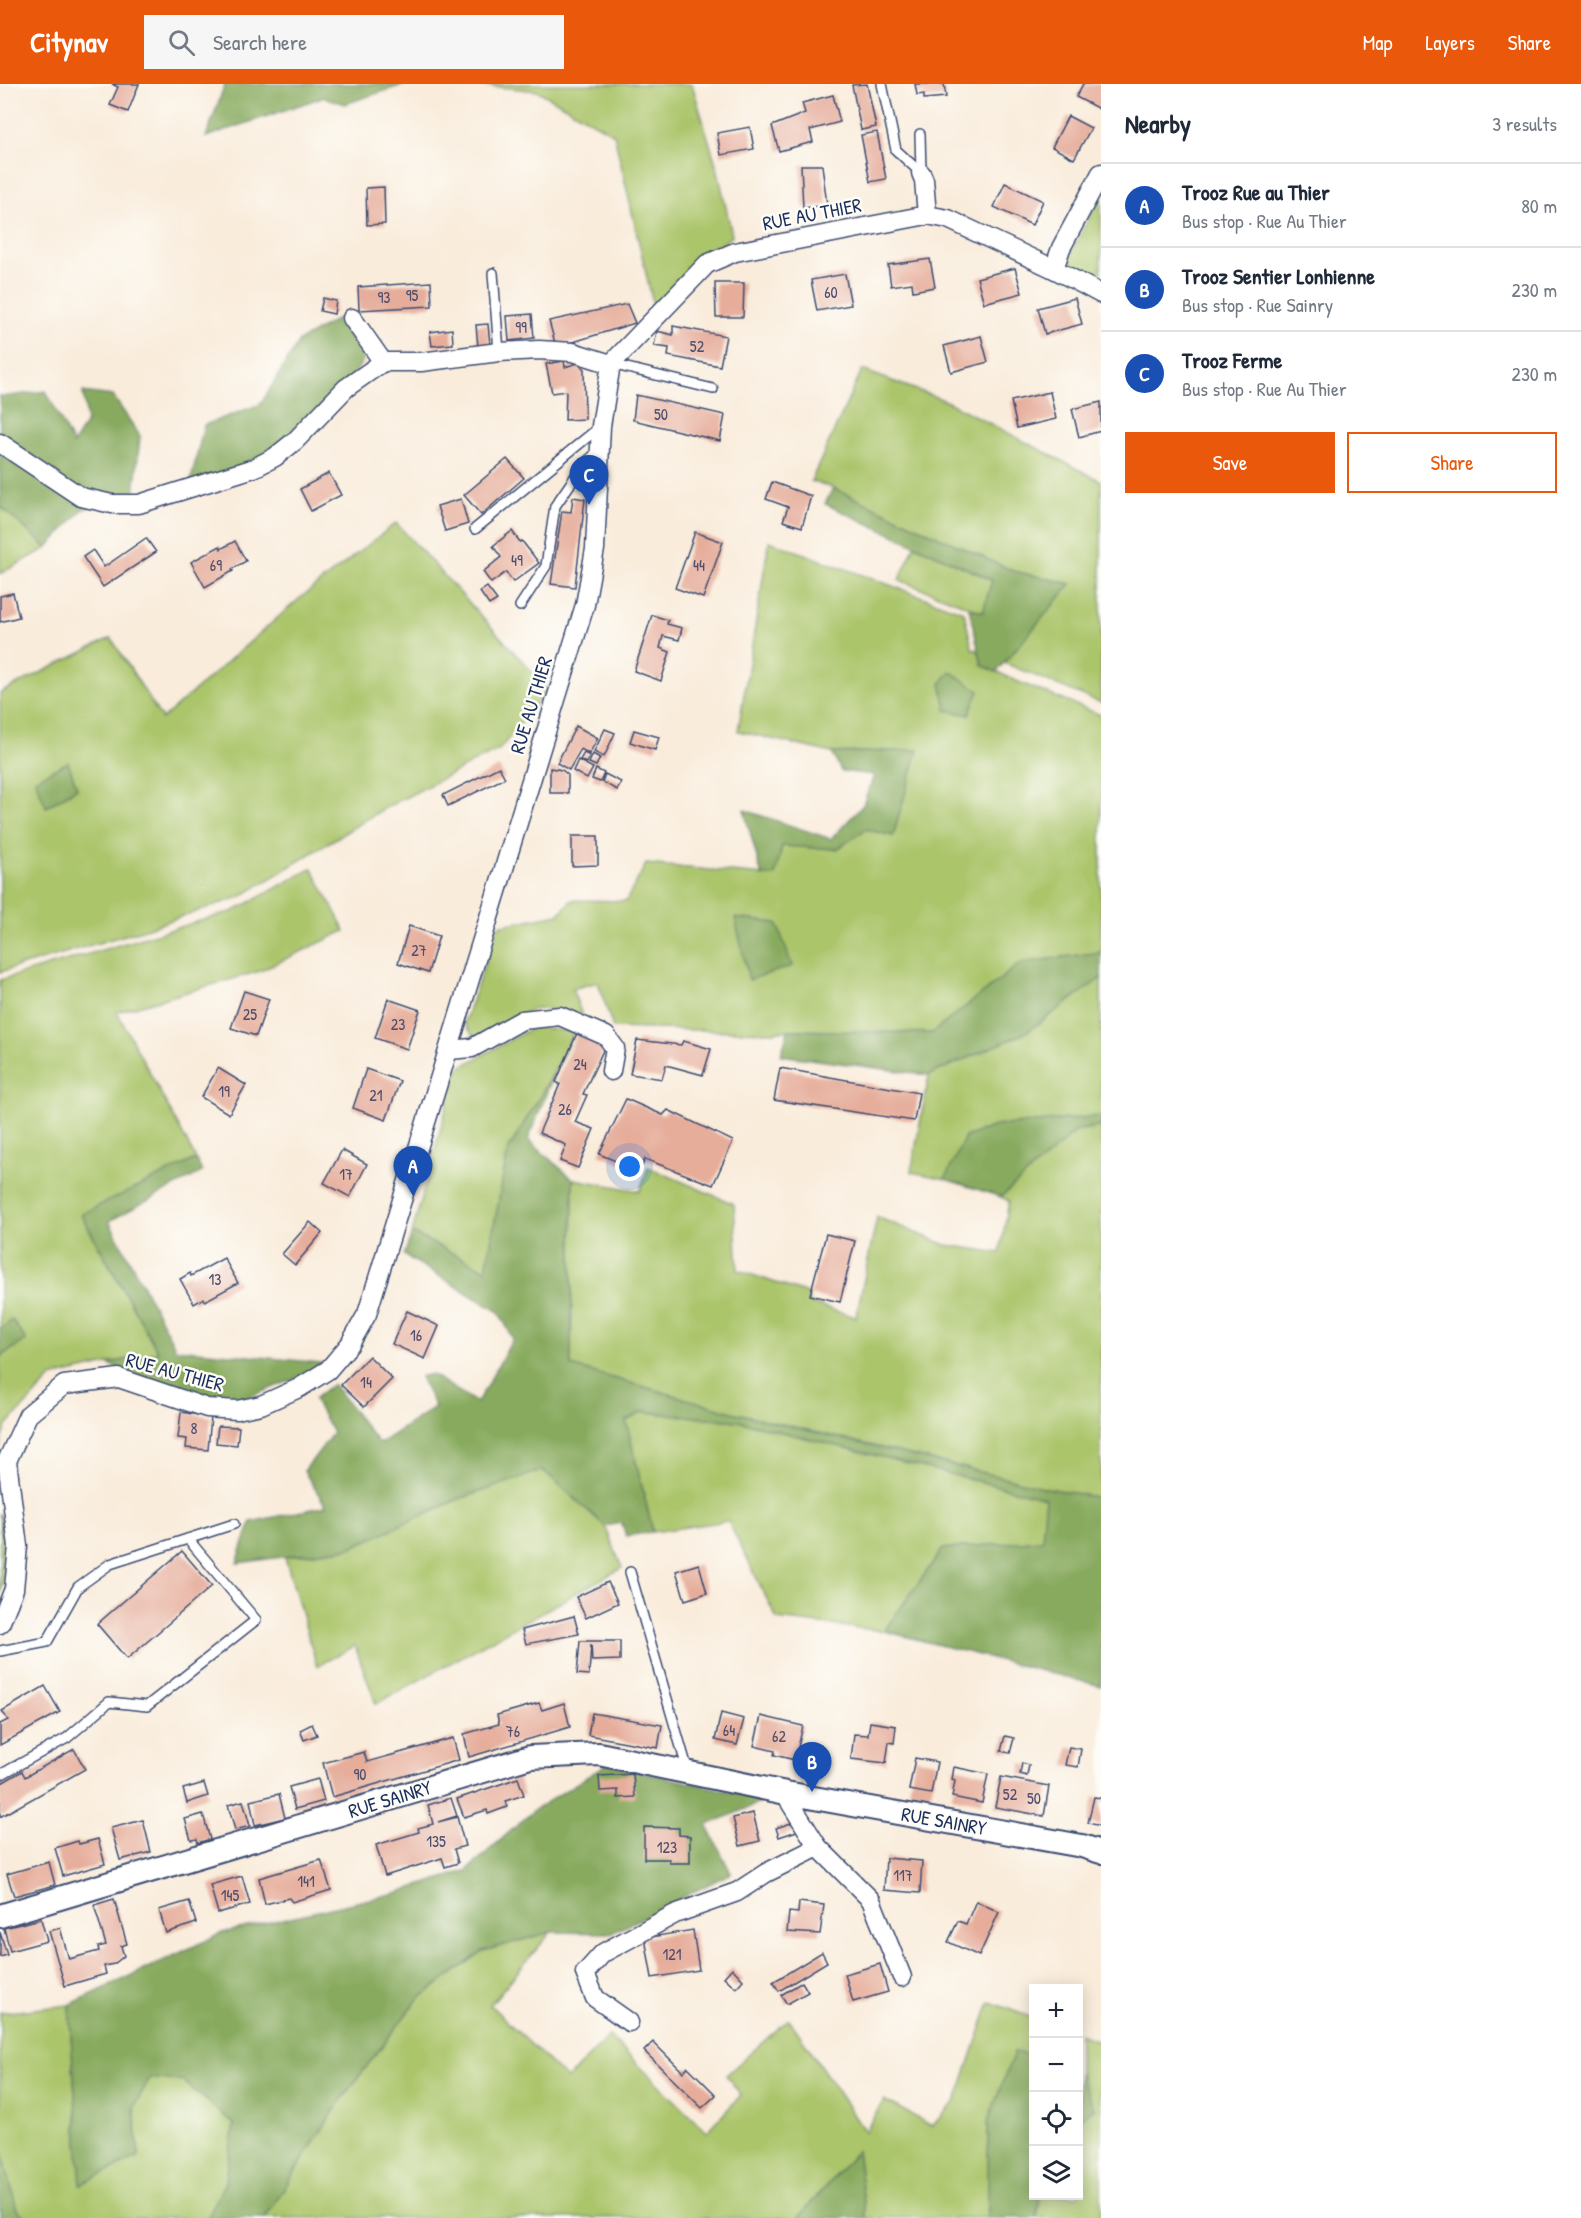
<!DOCTYPE html>
<meta charset="utf-8">
<style>
body{margin:0;font-family:"Patrick Hand",sans-serif;background:#f6f6f7;color:#1f2937}
.controls{position:absolute;right:18px;bottom:18px;display:grid;overflow:hidden;border-radius:0px;box-shadow:0 3px 15px #0003}
.controls button{width:54px;height:54px;display:grid;place-items:center;padding:0;border:0;border-bottom:2px solid #e0e1e3;background:#fff;color:#1f2937;font:30px sans-serif}
.you{position:absolute;left:630px;top:1083px;width:21px;height:21px;margin:-15px;border:4px solid #fff;border-radius:50%;background:#1a73e8;box-shadow:0 0 0 9px #1a73e833}
.badge{display:grid;place-items:center;width:39px;height:39px;border-radius:50%;background:#ea580c;color:#fff;font-size:20px;font-weight:700}
.pin{position:absolute;translate:-50% -50px;filter:drop-shadow(0 2px 3px #0008)}
.pin::after{content:'';position:absolute;top:32px;width:21px;height:18px;background:inherit;clip-path:polygon(0 0,100% 0,50% 100%)}
.list{margin:0;padding:0;list-style:none}
h2{display:flex;justify-content:space-between;align-items:center;height:78px;margin:0;padding:0 24px;font-size:26px}
h2 small{font-size:20px;font-weight:400;color:#747a83}
.list li{display:grid;grid-template-columns:39px 1fr auto;gap:18px;align-items:center;box-sizing:border-box;height:84px;padding:0 24px;border-top:2px solid #e0e1e3}
.list b{display:block;font-size:22px;white-space:nowrap}
.list p{margin:0;font-size:20px;white-space:nowrap;color:#747a83}
.list em{font-size:20px;font-style:normal;color:#747a83}
.actions{display:flex;gap:12px;padding:18px 24px}
.actions a{flex:1;padding:14px 0;border:2px solid #ea580c;border-radius:0px;text-align:center;font-size:21px;color:#ea580c}
.actions .main{background:#ea580c;color:#fff}
.icon{flex:none;width:33px;height:33px;fill:none;stroke:currentColor;stroke-width:2;stroke-linecap:round;stroke-linejoin:round}
.map{position:relative;flex:none;width:1101px;height:2134px;overflow:hidden}
header{display:flex;align-items:center;gap:36px;box-sizing:border-box;height:84px;padding:0 30px;background:#ea580c;color:#fff}
header strong{font-size:28px}
nav{display:flex;gap:33px;margin-inline-start:auto;font-size:21px}
.search{width:420px;height:54px;background:#f6f6f7;display:flex;align-items:center;gap:15px;box-sizing:border-box;padding:0 21px;border-radius:0px;color:#747a83;font-size:22px}
main{display:flex}
aside{flex:1;background:#fff}
.map>svg:first-child{display:block}
</style>
<header>
<strong>Citynav</strong>
<div class="search"><svg class="icon" aria-label="search" viewBox="0 0 24 24"><circle cx="10" cy="10" r="6"/><path d="M15 15l6 6"/></svg>Search here</div>
<nav><a>Map</a><a>Layers</a><a>Share</a></nav>
</header>
<main>
<div class="map">
<svg width="1101" height="2134" viewBox="0 0 1101 2134">
<rect width="100%" height="100%" fill="#fdfcf7"/>
<filter id="ink" filterUnits="userSpaceOnUse"><feTurbulence type="fractalNoise" baseFrequency=".0167" numOctaves="2"/><feDisplacementMap in="SourceGraphic" scale="12" xChannelSelector="R" yChannelSelector="G"/><feConvolveMatrix kernelMatrix="1 2 1 2 8 2 1 2 1" color-interpolation-filters="sRGB"/></filter>
<filter id="wash" filterUnits="userSpaceOnUse"><feTurbulence type="fractalNoise" baseFrequency=".008" numOctaves="4" result="noise"/><feDisplacementMap in="SourceGraphic" scale="24" xChannelSelector="R" yChannelSelector="G"/><feGaussianBlur stdDeviation="1.35" result="paint"/><feColorMatrix in="noise" values="0 0 0 0 0 0 0 0 0 0 0 0 0 0 0 0 0 1.4 0 .05"/><feComposite in="paint" operator="in"/></filter>
<g filter="url(#wash)">
<rect width="100%" height="100%" fill="#f9ecdb"/>
<g fill="#abc56b" stroke="#637a64" stroke-width="1.5" fill-rule="evenodd">
<path d="M469,0H692L718,87L732,151L654,224L614,50L538,7Z"/>
<path d="M1101,110V202L1073,185L1069,173Z"/>
<path d="M862,286L944,316L1101,397V619L1004,579L1071,500L1013,487L833,404L811,397Z"/>
<path d="M0,422L47,464L0,490Z"/>
<path d="M396,439L548,605L500,665L385,724L240,813L139,847L0,888V609L111,554L162,635L299,515ZM35,695L77,704L47,723Z"/>
<path d="M769,457L964,528L972,564L979,568L983,581L1016,597L1101,631V868L1021,879L932,949L788,946L773,948L613,944L598,898L572,905L582,931L536,924L475,954L464,939L498,842L559,830L572,816L626,817L646,780L774,792L782,762L837,765L866,745L893,752L917,666L832,669L738,647Z"/>
<path d="M915,461L992,496L983,528L899,496Z"/>
<path d="M312,784L345,847L260,887L117,928L196,1075L81,1131L158,1268L52,1293L6,1342L0,1365V1273L26,1256L12,1237L0,1245V896L234,827Z"/>
<path d="M1101,894V1032L995,1042L965,1053L945,1095L911,1088L929,991L1025,949Z"/>
<path d="M534,943L574,948L555,987L508,1066L486,1186L412,1149L457,985Z"/>
<path d="M1101,1042V1414L1047,1404L732,1328L571,1282L573,1095L640,1107L648,1083L734,1120L738,1186L808,1210L809,1219L856,1233L877,1133L946,1161L1000,1169L1009,1117L1001,1113L1076,1047Z"/>
<path d="M643,1328L738,1337L1046,1414L1042,1456L943,1465L884,1547L777,1535L728,1437L653,1448L626,1337Z"/>
<path d="M543,1386L605,1442L622,1484L376,1620L355,1562L317,1582L285,1473L350,1464L456,1416Z"/>
<path d="M0,1429L8,1479L0,1511Z"/>
<path d="M551,1848L490,1921L567,1995L609,1952L707,2048L741,2011L726,1991L789,1935L865,2048L884,2016L932,2042L956,2017L990,1918L1033,1934V1971L1014,1968L986,2134H866L857,2067L798,2134H265L341,2016L417,1916L483,1867Z"/>
<path d="M69,1921L81,2100L139,2072L134,2023L150,1994L183,1997L234,2040L226,2096L208,2134H27L17,2127L0,2059V1929Z"/>
<path d="M1079,1950L1101,1958V2134H1037L1040,2112H1078L1079,2035L1094,2025L1079,1987Z"/>
</g>
<g fill="#88aa5f" stroke="#526c5e" stroke-width="1.5">
<path d="M225,0H406L345,20L323,13L206,53Z"/>
<path d="M344,231V240L368,268L322,342L271,377L190,400L204,341L261,320L299,257Z"/>
<path d="M46,307L73,360L87,337L83,308L113,312L140,352L134,412L83,425L47,464L0,422V311L2,313Z"/>
<path d="M833,404L1013,487L1071,500L996,588L982,581L969,524L983,528L992,496L825,420Z"/>
<path d="M950,587L979,607L969,631L946,626L941,599Z"/>
<path d="M918,666L893,752L866,745L837,765L782,762L775,792H762L744,726L831,755L863,721L874,691L841,687L832,669Z"/>
<path d="M68,678L77,704L46,723L35,695Z"/>
<path d="M735,834L777,839L792,882L749,896Z"/>
<path d="M1101,868V894L1025,949L929,991L781,971L788,946L932,949L1021,879Z"/>
<path d="M555,987L528,1056L573,1095L571,1282L732,1328L1047,1404L1101,1414V1602L884,1547L943,1465L1042,1456L1046,1414L738,1337L643,1328L626,1337L653,1448L626,1452L622,1439L605,1442L543,1386L456,1416L350,1464L237,1479L251,1438L326,1422L304,1387L333,1349L314,1315L333,1300L379,1360L435,1323L420,1293L431,1290L477,1319L513,1255L499,1228L404,1171L412,1149L486,1186L508,1066Z"/>
<path d="M1101,1032V1042L1076,1047L1001,1113L945,1095L965,1053L995,1042Z"/>
<path d="M196,1075L202,1088L109,1137L176,1265L322,1279L312,1288L226,1322L144,1298L108,1280L158,1268L81,1130Z"/>
<path d="M12,1236L26,1256L0,1273V1245Z"/>
<path d="M607,1680L767,1716L707,1741L731,1789L612,1849L551,1848L483,1867L417,1916L341,2016L265,2134H208L226,2096L234,2040L183,1997L149,1994L134,2023L139,2072L81,2100L69,1921L222,1849L396,1809L466,1787L533,1727Z"/>
<path d="M1014,1968L1033,1971L1034,2112H1040L1037,2134H986L988,2129V2037Z"/>
<path d="M1079,1987L1094,2025L1079,2035H1078Z"/>
<path d="M0,2059L17,2126L27,2134H0Z"/>
<path d="M857,2067L866,2134H798Z"/>
</g>
<g id="blocks">
<g fill="#e6ad9b">
<path d="M112,0H139L128,28L110,21L118,3Z"/>
<path d="M867,0L876,43L861,46L852,1Z"/>
<path d="M915,0H944L946,13L924,15V10L917,11Z"/>
<path d="M1083,0H1101V26L1076,13Z"/>
<path d="M833,11L840,38L810,46L813,58L779,67L772,42L805,29L802,19Z"/>
<path d="M1068,32L1091,44L1074,75L1052,63Z"/>
<path d="M750,43L754,65L721,71L717,49Z"/>
<path d="M877,48L886,95L870,98L861,51Z"/>
<path d="M801,81H822L827,121L803,124Z"/>
<path d="M1005,99L1043,117L1032,141L994,123Z"/>
<path d="M384,103L385,140L367,141L366,104Z"/>
<path d="M930,175L935,203L913,207L912,199L891,202L888,181Z"/>
<path d="M1015,184L1022,209L984,219L977,194Z"/>
<path d="M845,190L851,221L817,227L811,196Z"/>
<path d="M431,198L432,222L359,226L358,203Z"/>
<path d="M715,199H744L743,233H716Z"/>
<path d="M323,214L336,217L334,230L320,227Z"/>
<path d="M1075,214L1082,240L1045,250L1038,224Z"/>
<path d="M627,220L635,239L573,258L555,259L549,237Z"/>
<path d="M532,230L534,254L509,257L507,232Z"/>
<path d="M488,240L490,261L478,263L476,241Z"/>
<path d="M673,242L726,252L720,282L668,272L669,264L654,262L657,247L673,251Z"/>
<path d="M452,245L453,260L432,262L430,248Z"/>
<path d="M981,252L988,278L951,288L944,262Z"/>
<path d="M564,277L565,283L578,279L584,285L585,335L565,336L566,307L552,309L546,280Z"/>
<path d="M1050,308L1056,335L1017,344L1011,317Z"/>
<path d="M636,311L725,331L720,357L633,336Z"/>
<path d="M1101,318V347L1079,353L1072,325Z"/>
<path d="M507,375L524,394L481,431L464,411Z"/>
<path d="M329,389L341,411L311,427L300,405Z"/>
<path d="M772,398L811,412L802,443L783,437L788,423L766,415Z"/>
<path d="M573,413L585,415L575,503L551,500L562,427L571,428Z"/>
<path d="M461,415L468,440L445,447L437,422Z"/>
<path d="M512,447L520,458L522,457L539,479L513,498L506,488L491,499L483,488L501,473L493,462Z"/>
<path d="M695,448L723,458L703,514L675,504Z"/>
<path d="M146,454L156,468L103,503L83,473L93,466L104,483Z"/>
<path d="M235,457L246,477L232,485L233,487L205,503L191,478L220,462L221,465Z"/>
<path d="M487,503L497,516L489,521L480,508Z"/>
<path d="M13,509L19,533L0,538V512Z"/>
<path d="M652,531L668,536L667,540L682,544L679,556L663,552L660,564L670,568L661,597L634,587Z"/>
<path d="M576,642L598,654L589,670L581,665L569,686L557,679Z"/>
<path d="M605,645L615,649L604,673L594,668Z"/>
<path d="M634,646L659,653L655,666L630,658Z"/>
<path d="M584,669L590,672L586,679L580,676Z"/>
<path d="M593,670L600,674L596,682L589,679Z"/>
<path d="M578,676L593,684L587,695L573,687Z"/>
<path d="M499,683L505,694L448,722L443,711Z"/>
<path d="M550,684L562,686L568,691V709H550Z"/>
<path d="M596,685L604,689L600,698L592,695Z"/>
<path d="M605,690L621,698L617,706L602,698Z"/>
<path d="M572,752H598V781L572,782Z"/>
<path d="M409,842L439,852L428,889L398,879Z"/>
<path d="M244,907L269,915L256,952L231,944Z"/>
<path d="M388,915L420,926L407,965L375,954Z"/>
<path d="M577,949L605,962L583,1010L587,1011L575,1038L594,1045L578,1084L560,1077L566,1061L539,1049L560,1000L556,998Z"/>
<path d="M637,956L681,961L683,957L711,965L703,991L666,981L662,995L630,990Z"/>
<path d="M218,984L246,1001L229,1030L201,1013Z"/>
<path d="M780,984L919,1009L914,1037L774,1016Z"/>
<path d="M366,985L400,997L386,1036L353,1024Z"/>
<path d="M626,1015L663,1031L668,1026L733,1057L713,1101L645,1075L640,1087L599,1070Z"/>
<path d="M342,1066L367,1080L350,1113L324,1099Z"/>
<path d="M310,1138L322,1149L295,1181L282,1170Z"/>
<path d="M826,1150L855,1157L840,1218L810,1211Z"/>
<path d="M224,1174L238,1199L205,1217L204,1214L194,1220L180,1195L190,1189L191,1192Z"/>
<path d="M407,1227L439,1242L425,1275L392,1260Z"/>
<path d="M369,1272L392,1295L364,1323L341,1301Z"/>
<path d="M181,1328L211,1333L208,1366L186,1364L187,1355L178,1354Z"/>
<path d="M218,1342L239,1343L237,1361L216,1359Z"/>
<path d="M182,1467L212,1502L127,1575L97,1540Z"/>
<path d="M699,1480L707,1509L685,1516L676,1487Z"/>
<path d="M608,1498L618,1519L586,1534L576,1513Z"/>
<path d="M574,1532L579,1550L526,1560L522,1546Z"/>
<path d="M580,1557H620V1576L592,1577L591,1560L589,1591L577,1590Z"/>
<path d="M45,1602L60,1628L0,1661V1640L8,1636L2,1627Z"/>
<path d="M539,1619L542,1626L564,1619L570,1643L469,1673L464,1650L499,1640L497,1631Z"/>
<path d="M592,1629L662,1641L658,1664L588,1651Z"/>
<path d="M721,1629L744,1635L737,1661L715,1656Z"/>
<path d="M761,1632L803,1642L795,1676L774,1671L775,1667L754,1662Z"/>
<path d="M870,1638L896,1642L894,1659L889,1658L886,1679L851,1675L854,1650L868,1651Z"/>
<path d="M312,1640L317,1651L304,1656L300,1646Z"/>
<path d="M1005,1652L1014,1654L1010,1669L1001,1667Z"/>
<path d="M453,1654L459,1676L332,1713L323,1679L364,1668L367,1678Z"/>
<path d="M1069,1663L1081,1665L1078,1683L1065,1681Z"/>
<path d="M74,1665L85,1685L0,1733V1700L22,1687L25,1693Z"/>
<path d="M915,1674L937,1678L931,1710L909,1706Z"/>
<path d="M1022,1679L1029,1681L1027,1692L1020,1690Z"/>
<path d="M954,1683L988,1690L982,1719L952,1713L955,1697L952,1696Z"/>
<path d="M633,1690L635,1713L618,1714V1706L600,1707L599,1692Z"/>
<path d="M1001,1693L1049,1702L1044,1732L995,1723Z"/>
<path d="M518,1694L524,1711L505,1717L507,1723L488,1730L487,1726L464,1733L457,1715Z"/>
<path d="M318,1695L324,1717L295,1725L289,1703Z"/>
<path d="M204,1699L208,1712L187,1719L183,1705Z"/>
<path d="M279,1710L285,1734L255,1741L250,1717Z"/>
<path d="M1094,1713L1101,1714V1742L1088,1739Z"/>
<path d="M451,1714L457,1732L438,1738L457,1733L465,1762L454,1765L458,1779L445,1783L442,1774L385,1792L376,1761L419,1748L418,1744L433,1740L428,1721Z"/>
<path d="M243,1717L250,1742L235,1746L228,1721Z"/>
<path d="M753,1729L760,1757L740,1762L733,1734Z"/>
<path d="M203,1730L210,1755L198,1759L197,1755L191,1756L185,1735Z"/>
<path d="M143,1736L151,1768L120,1776L111,1744Z"/>
<path d="M794,1738L797,1747L779,1753L776,1744Z"/>
<path d="M644,1743L679,1744V1751L690,1752V1779H669V1775H644Z"/>
<path d="M98,1755L105,1780L63,1792L55,1764L78,1757L79,1760Z"/>
<path d="M886,1774L922,1777L920,1809L884,1806Z"/>
<path d="M321,1776L331,1806L292,1818L289,1814L265,1820L259,1794Z"/>
<path d="M49,1778L55,1801L14,1812L7,1790Z"/>
<path d="M242,1792L250,1820L218,1829L210,1801Z"/>
<path d="M114,1815L127,1860L121,1862L124,1872L114,1880L104,1882L106,1890L65,1902L49,1847L60,1844L69,1875L99,1867L98,1863L106,1861L94,1821Z"/>
<path d="M189,1817L196,1839L166,1849L159,1826Z"/>
<path d="M976,1817L999,1828L979,1872L948,1858L958,1837L966,1840Z"/>
<path d="M799,1818L824,1821L820,1850L787,1848L789,1828L798,1829Z"/>
<path d="M41,1835L47,1857L10,1867L4,1844Z"/>
<path d="M693,1846L699,1886L652,1894L645,1854Z"/>
<path d="M0,1848L7,1871L0,1873Z"/>
<path d="M822,1868L827,1878L779,1907L773,1898Z"/>
<path d="M880,1880L888,1908L853,1918L845,1890Z"/>
<path d="M732,1884L743,1896L736,1904L724,1893Z"/>
<path d="M802,1898L808,1908L787,1920L781,1911Z"/>
<path d="M653,1958L683,1988L688,1983L716,2011L702,2024L644,1967Z"/>
</g>
</g>
</g>
<g filter="url(#ink)">
<use href="#blocks" fill-opacity="0" stroke="#3c4b71" stroke-width="1.5"/>
<g fill="none" stroke-linecap="round" stroke-linejoin="round">
<g stroke="#3c4b71" stroke-width="12">
<g id="service">
<path d="M882,0L896,66L921,89"/>
<path d="M920,50L921,89"/>
<path d="M493,189L499,268"/>
<path d="M611,280L713,305"/>
<path d="M475,445L601,342"/>
<path d="M520,522L546,482L555,422L584,380L598,368"/>
<path d="M630,1488L688,1687"/>
<path d="M0,1567L47,1558L78,1503L110,1480L234,1440"/>
<path d="M0,1691L67,1654L109,1618L147,1622L256,1536L188,1455"/>
</g>
</g>
<g stroke="#3c4b71" stroke-width="21">
<g id="minor">
<path d="M921,89L924,96L927,131"/>
<path d="M1054,185L1061,164L1101,89"/>
<path d="M352,234L383,278"/>
<path d="M0,359L81,413L112,420H139L254,384L275,373L295,357L346,304L383,278H421L499,268L539,266L573,268L611,280"/>
<path d="M449,966L472,964L522,936L560,932L606,952L615,964L611,987"/>
<path d="M0,1540L14,1505L18,1462L7,1377L28,1331L64,1301L119,1294L207,1324L237,1326L261,1321L299,1304L328,1286L350,1260L367,1230L585,521L595,465L601,342L611,280L707,180L735,168L927,131L948,135L1054,185L1101,210"/>
<path d="M786,1709L791,1720L818,1763L871,1816L902,1893"/>
<path d="M629,1938L595,1914L585,1889L603,1869L675,1830L737,1808L766,1789L818,1763"/>
</g>
</g>
<g stroke="#3c4b71" stroke-width="26">
<path id="tertiary" d="M0,1832L530,1673L599,1670L786,1709L1082,1762L1101,1768"/>
</g>
<use href="#service" stroke="#fff" stroke-width="9"/>
<use href="#minor" stroke="#fff" stroke-width="18"/>
<use href="#tertiary" stroke="#fff" stroke-width="22"/>
</g>
</g>
<g text-anchor="middle" stroke-width="5" stroke-linejoin="round" paint-order="stroke">
<g font-size="16" fill="#4e4e6d">
<text x="831" y="214">60</text>
<text x="412" y="217">95</text>
<text x="384" y="219">93</text>
<text x="521" y="249">99</text>
<text x="697" y="268">52</text>
<text x="661" y="336">50</text>
<text x="517" y="482">49</text>
<text x="216" y="487">69</text>
<text x="699" y="487">44</text>
<text x="419" y="872">27</text>
<text x="250" y="936">25</text>
<text x="398" y="946">23</text>
<text x="580" y="986">24</text>
<text x="224" y="1013">19</text>
<text x="376" y="1017">21</text>
<text x="565" y="1031">26</text>
<text x="346" y="1096">17</text>
<text x="215" y="1201">13</text>
<text x="416" y="1257">16</text>
<text x="366" y="1304">14</text>
<text x="194" y="1350">8</text>
<text x="729" y="1652">64</text>
<text x="513" y="1653">76</text>
<text x="779" y="1658">62</text>
<text x="360" y="1696">90</text>
<text x="1010" y="1716">52</text>
<text x="1034" y="1720">50</text>
<text x="436" y="1763">135</text>
<text x="667" y="1769">123</text>
<text x="903" y="1797">117</text>
<text x="306" y="1803">141</text>
<text x="230" y="1817">145</text>
<text x="672" y="1876">121</text>
</g>
<g font-size="20" fill="#1b2f5e" stroke="#fdfcf7">
<text transform="translate(812 130) rotate(-11)" y="7">RUE AU THIER</text>
<text transform="translate(531 621) rotate(-73)" y="7">RUE AU THIER</text>
<text transform="translate(175 1288) rotate(15)" y="7">RUE AU THIER</text>
<text transform="translate(390 1715) rotate(-17)" y="7">RUE SAINRY</text>
<text transform="translate(944 1737) rotate(10)" y="7">RUE SAINRY</text>
</g>
</g>
</svg>
<div class="controls">
<button>+</button>
<button>−</button>
<button><svg class="icon" aria-label="locate" viewBox="0 0 24 24"><circle cx="12" cy="12" r="6"/><path d="M12 2v4M12 18v4M2 12h4M18 12h4"/></svg></button>
<button><svg class="icon" aria-label="layers" viewBox="0 0 24 24"><path d="M12 4l9 5-9 5-9-5zM3 14l9 5 9-5"/></svg></button>
</div>
<div class="you"></div>
<div class="pin badge" style="left:413px;top:1112px;background:#1a4fb4">A</div>
<div class="pin badge" style="left:812px;top:1708px;background:#1a4fb4">B</div>
<div class="pin badge" style="left:589px;top:421px;background:#1a4fb4">C</div>
</div>
<aside>
<h2>Nearby<small>3 results</small></h2>
<ul class="list">
<li><span class="badge" style="background:#1a4fb4">A</span><div><b>Trooz Rue au Thier</b><p>Bus stop · Rue Au Thier</p></div><em>80 m</em></li>
<li><span class="badge" style="background:#1a4fb4">B</span><div><b>Trooz Sentier Lonhienne</b><p>Bus stop · Rue Sainry</p></div><em>230 m</em></li>
<li><span class="badge" style="background:#1a4fb4">C</span><div><b>Trooz Ferme</b><p>Bus stop · Rue Au Thier</p></div><em>230 m</em></li>
</ul>
<div class="actions"><a class="main">Save</a><a>Share</a></div>
</aside>
</main>
